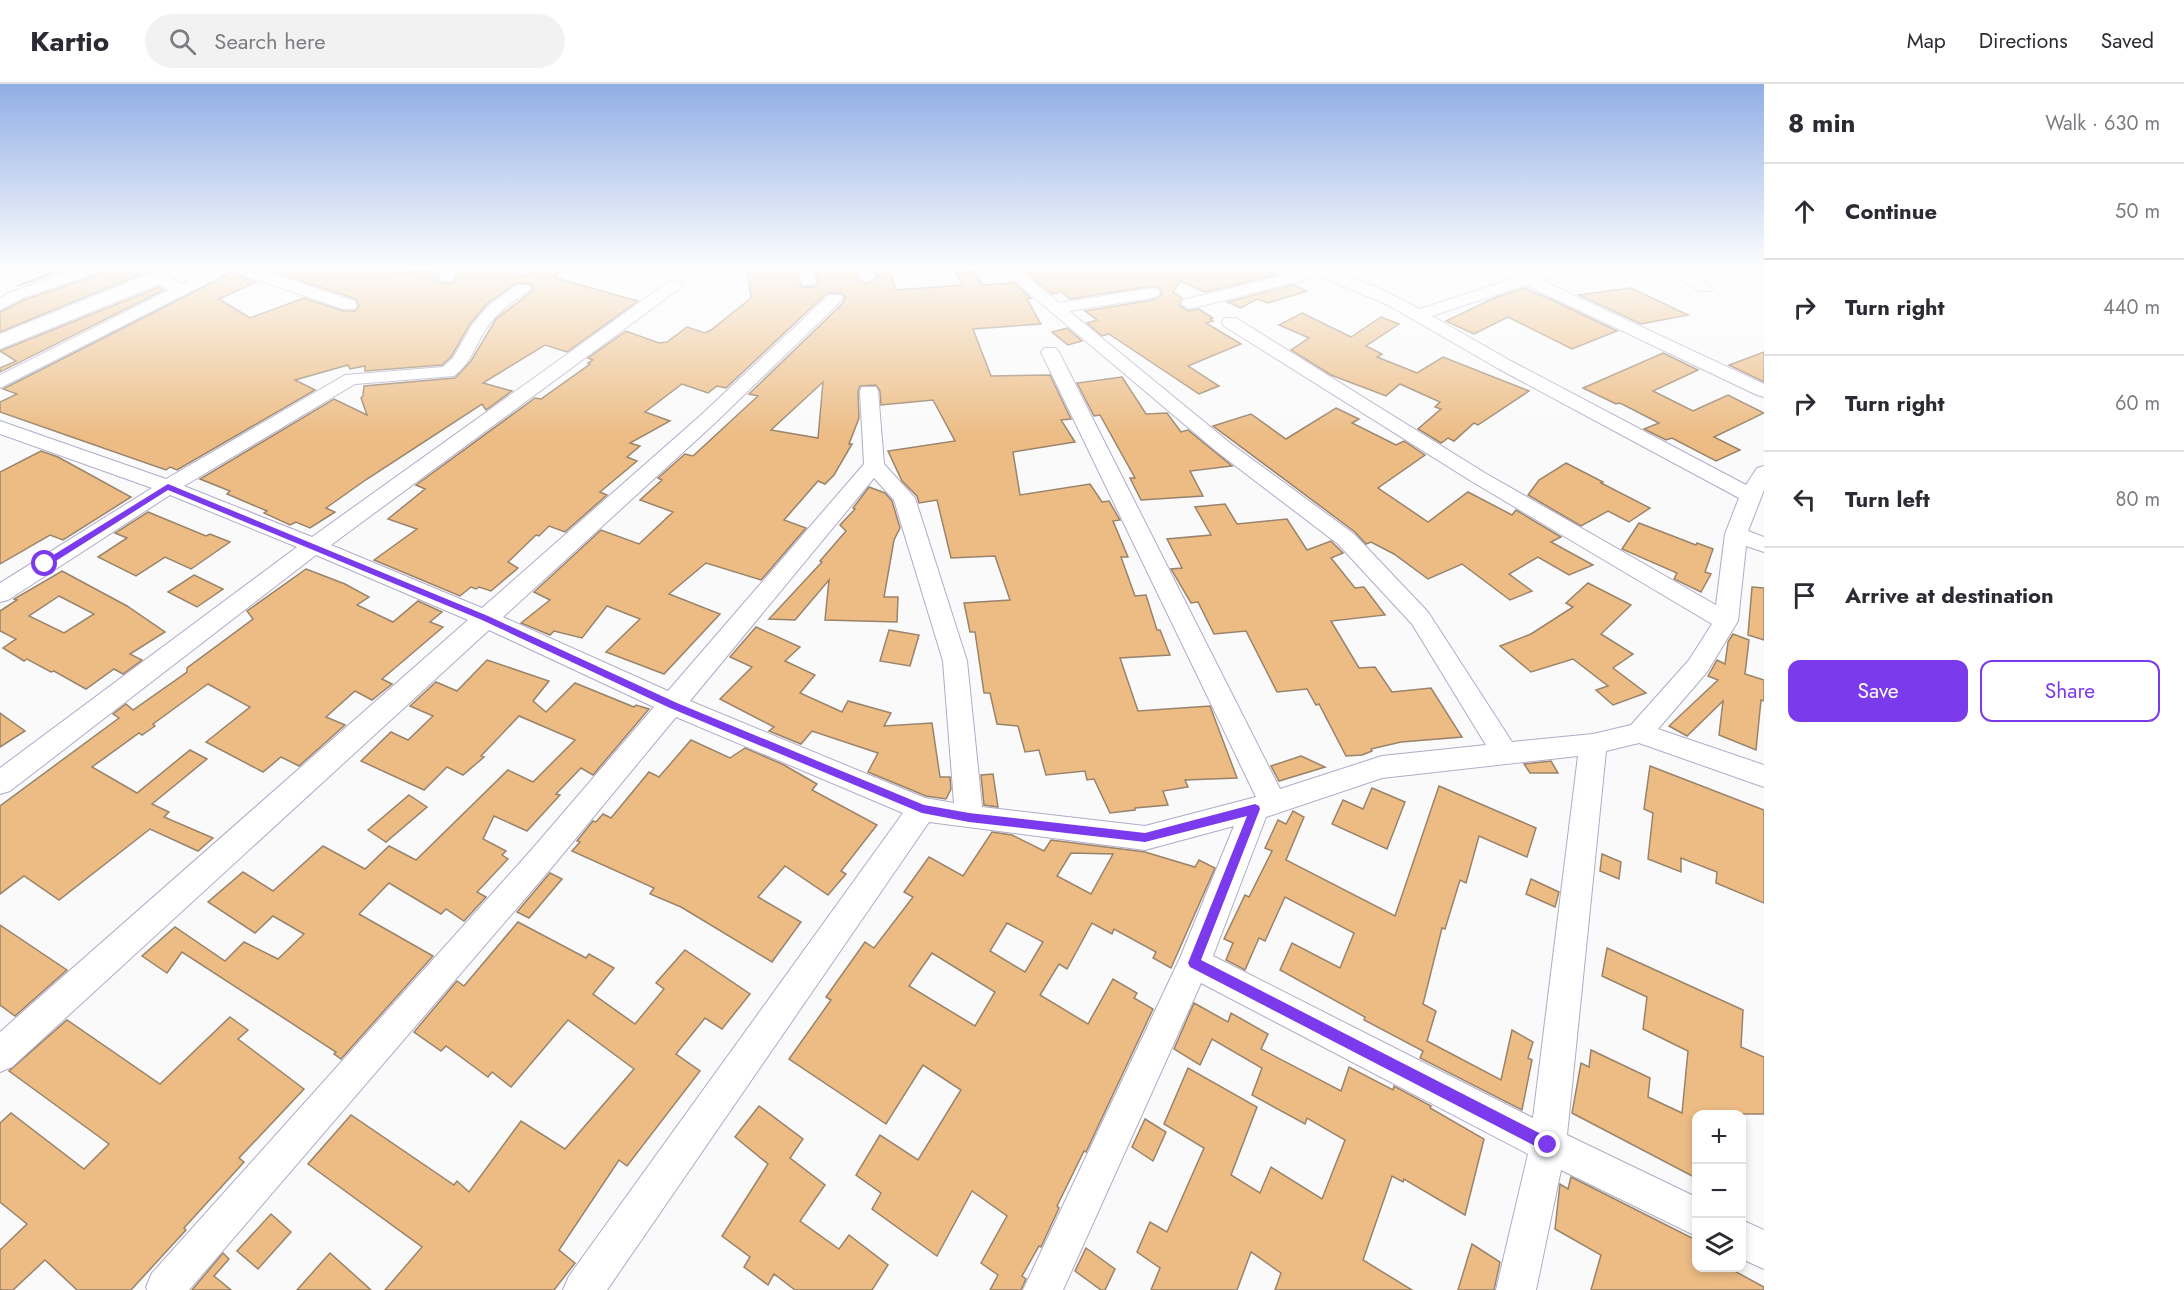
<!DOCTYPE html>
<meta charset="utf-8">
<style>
body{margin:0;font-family:Jost,sans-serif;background:#f2f2f3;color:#2b2b33}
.controls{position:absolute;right:18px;bottom:18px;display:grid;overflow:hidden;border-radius:12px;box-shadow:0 3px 9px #0003}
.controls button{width:54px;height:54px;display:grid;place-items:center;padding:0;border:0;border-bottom:2px solid #e1e1e2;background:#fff;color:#2b2b33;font:30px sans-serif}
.stop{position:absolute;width:18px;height:18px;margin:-14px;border:4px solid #7c3aed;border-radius:50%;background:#fff}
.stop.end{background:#7c3aed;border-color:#fff;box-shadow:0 2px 6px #0008}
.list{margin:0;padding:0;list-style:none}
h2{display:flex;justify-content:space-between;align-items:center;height:78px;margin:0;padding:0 24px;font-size:26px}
h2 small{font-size:20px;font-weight:400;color:#7c7c81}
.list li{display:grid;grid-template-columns:39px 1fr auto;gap:18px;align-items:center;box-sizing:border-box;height:96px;padding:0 24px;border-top:2px solid #e1e1e2}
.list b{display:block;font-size:22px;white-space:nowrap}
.list em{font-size:20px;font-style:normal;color:#7c7c81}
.actions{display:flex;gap:12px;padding:18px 24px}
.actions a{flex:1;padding:14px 0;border:2px solid #7c3aed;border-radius:12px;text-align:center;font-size:21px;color:#7c3aed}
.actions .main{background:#7c3aed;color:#fff}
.icon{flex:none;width:33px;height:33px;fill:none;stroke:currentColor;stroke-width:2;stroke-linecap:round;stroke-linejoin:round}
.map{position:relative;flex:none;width:1764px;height:1206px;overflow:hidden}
header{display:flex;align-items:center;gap:36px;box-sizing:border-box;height:84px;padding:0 30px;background:#fff;border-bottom:2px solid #e1e1e2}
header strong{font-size:28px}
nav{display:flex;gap:33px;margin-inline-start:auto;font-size:21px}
.search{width:420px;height:54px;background:#f2f2f3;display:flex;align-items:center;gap:15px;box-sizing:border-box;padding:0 21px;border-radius:33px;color:#7c7c81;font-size:22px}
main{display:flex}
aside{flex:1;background:#fff}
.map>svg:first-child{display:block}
</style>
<header>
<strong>Kartio</strong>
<div class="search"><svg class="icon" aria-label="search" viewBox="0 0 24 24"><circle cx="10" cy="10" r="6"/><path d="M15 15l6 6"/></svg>Search here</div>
<nav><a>Map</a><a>Directions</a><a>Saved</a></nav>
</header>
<main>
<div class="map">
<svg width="1764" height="1206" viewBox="0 0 1764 1206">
<rect width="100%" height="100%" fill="#fafafa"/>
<g fill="#ecbc84" stroke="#99836b" stroke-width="1.5" fill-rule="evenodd">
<path d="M45,183H75L17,202L48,190Z"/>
<path d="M109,183H158L0,248V228L24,216L106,188Z"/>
<path d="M259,183H346L354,187L364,183H382L394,189L439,186L437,195L441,199H454L460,183H482L481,186L514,184L517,191L523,193L533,188L534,183H558L556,194L638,217L567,268L545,261L483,299L512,307L486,326L482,320L367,395L326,424L335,428L310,444L296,438L290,441L264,429L267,427L227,410L230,407L200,395L334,315L367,331L361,314L363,312L364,302L455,294L471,277L496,235L531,208L533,205L531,200L516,199L487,220L470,240L451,273L442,281L365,287V282L350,285L348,281L295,296L315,306L177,386L170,383L166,386L0,328V318L17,310L3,305L231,189L256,198L219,215L250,234L304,214L343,227H355L359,222L356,215Z"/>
<path d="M747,183H794L802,203H814L818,199L814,183H854L859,197L866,200L877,194L874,183H888L896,206L963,201L956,189L974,187L982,201L1014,199L1031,214L1027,215L1041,240L973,245L991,292L1050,291L1071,335L1061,336L1075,358L1013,368L1020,411L1090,400L1102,418L1109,417L1120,436L1113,437L1128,473H1121L1135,512L1146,511L1157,546H1160L1170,571L1120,574L1138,627L1210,622L1237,694L1185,696L1188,703L1163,707L1168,721L1135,724V726L1110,729L1094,695L1087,696L1085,687L1046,691L1039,666L1025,668L1018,642L997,640L990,609H984L975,548H970L964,519L1010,516L995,472L951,474L937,416L919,419L917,412L902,397L888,367L955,357L933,316L881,321L880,307L876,301L860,302L858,307L859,334L849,360H852L834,391L825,400L818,397L784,436L806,444L761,496L706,479L669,510L720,530L664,590L606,568L640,535L607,522L582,554L554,547L550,551L521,539L550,516L534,508L601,446L639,460L673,428L640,416L662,396L658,394L685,370L693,372L758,312L749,310L843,219L845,213L841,209H827L726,304L717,302L708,309L682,300L645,328L670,337L630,359L640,362L627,373L637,377L600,408L607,411L565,448L549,442L539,452L536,451L508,478L518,484L491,507L479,503L476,505L471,503L460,512L374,476L417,445L388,435L425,405L416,401L535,314L541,315L590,280L588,279L593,276L588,274L626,247L659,259L667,258L687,243L705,249L711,246L751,214ZM823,298L818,354L771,346Z"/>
<path d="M1020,183H1262L1276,191L1205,208L1180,197L1173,208L1182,214L1180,222L1188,227L1199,225L1213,234L1210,235L1213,237L1206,239L1241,260L1188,282L1219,302L1199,310L1109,250L1102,252L1087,239L1097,236L1085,227L1153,216L1162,210L1159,204L1152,202L1070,215L1061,208L1052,210Z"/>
<path d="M1294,201L1307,207L1268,219L1257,215L1241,224L1227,218Z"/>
<path d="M159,203L164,206L0,288V284L16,277L0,267Z"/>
<path d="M1524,204L1550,215L1617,247L1572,265L1508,233L1474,250L1446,237L1494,214Z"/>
<path d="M1630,204H1631L1688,231L1641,240L1579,211Z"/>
<path d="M1302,229L1351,253L1381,233L1399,240L1366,262L1382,270L1377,273L1417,289L1443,273L1529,307L1478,341L1474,339L1454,357L1448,354L1441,359L1418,345L1441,325L1435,323L1440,318L1400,300L1386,312L1331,291L1291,266L1309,254L1279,241Z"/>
<path d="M1067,244L1082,257L1068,261L1052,248Z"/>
<path d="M1764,268V298L1729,281Z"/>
<path d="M1663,269L1698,286L1653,307L1693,327L1728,311L1764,329L1714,353L1740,366L1716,377L1672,354L1666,356L1644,345L1659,339L1620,319L1616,320L1583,304Z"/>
<path d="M1122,293L1146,330L1167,329L1181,348L1188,346L1232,382L1190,387L1203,412L1141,416L1130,394H1135L1100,331L1094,332L1077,299Z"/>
<path d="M1336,324L1359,335L1352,339L1396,361L1404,357L1425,371L1378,404L1428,438L1468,408L1512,431L1516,426L1561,453L1551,458L1593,481L1569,491L1538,473L1509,490L1532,507L1510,516L1462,480L1428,495L1394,470L1371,458L1366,460L1355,448L1213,342L1251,330L1286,355Z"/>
<path d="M41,367L58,373L131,413L63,456L50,451L0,480V388Z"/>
<path d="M1566,379L1603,398L1601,399L1650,424L1629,438L1608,427L1581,442L1528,411L1539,396Z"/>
<path d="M869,403L885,409L892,417L900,444L894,456L884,513H898L897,538L825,536L829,496L795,536L769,535L822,478L820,477L846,447L840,441L855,425L853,424Z"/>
<path d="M1225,420L1237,440L1287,435L1307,466L1331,457L1343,469L1331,474L1355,504L1364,503L1385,531L1331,537L1359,584L1375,583L1392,608L1431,604L1462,653L1401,658L1371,665L1372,667L1362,671L1346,672L1319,620L1316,621L1307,605L1277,608L1246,547L1214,550L1198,518L1191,519L1171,485L1182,484L1167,455L1211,451L1195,423Z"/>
<path d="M148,428L206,452L210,450L230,458L191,485L165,473L136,492L98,473L127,454L115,449Z"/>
<path d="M1639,439L1696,461L1697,459L1713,465L1705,488L1711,490L1701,508L1674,495L1677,489L1622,465Z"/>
<path d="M306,485L345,500L369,513L357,521L393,538L418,517L442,528L430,538L443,543L382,595L392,600L372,616L355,607L326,633L345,641L299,682L281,673L263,688L206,658L250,623L208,600L205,602L153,640L155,642L142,651L139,649L92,683L137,709L190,666L207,675L152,720L169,728L164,733L213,754L198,767L150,745L59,816L24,792L0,810V722L119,634L113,630L126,620L133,626L187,588V584L253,535L247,527Z"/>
<path d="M62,487L127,522L165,548L130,570L142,576L123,590L114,585L86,605L54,587L51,588L27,575L24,577L3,564L16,555L0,547V527L17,516L14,515ZM59,512L94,530L64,549L29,532Z"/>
<path d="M194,491L223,505L197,523L168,508Z"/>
<path d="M1588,499L1631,521L1601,550L1633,570L1613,584L1646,609L1613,621L1596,606L1608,602L1573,575L1531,588L1500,562L1531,550L1573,523L1566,519Z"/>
<path d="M1752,503L1764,504V556L1748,551Z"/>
<path d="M756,543L800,563L785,577L815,591L800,609L842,628L848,617L891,629L884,642L932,639L940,693H950L951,705L946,715L926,712L868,688L878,669L812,647L801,660L769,647L774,643L720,615L752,583L730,573Z"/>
<path d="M889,546L919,551L910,582L880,577Z"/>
<path d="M1733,550L1749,556L1745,590L1764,596V617L1761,616L1756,666L1719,651L1723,617L1687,652L1669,642L1718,596L1708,592L1717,576L1725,580L1728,558Z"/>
<path d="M487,576L549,597L533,617L546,628L575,599L634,623L636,621L649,625L593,691L581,684L556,710L560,711L527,747L494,732L483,755L506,767L502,771L508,775L477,808L486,813L464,837L446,825L441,830L389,799L359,830L433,872L341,975L334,970L336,968L182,868L167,889L142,872L175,843L225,877L244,858L278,875L304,850L273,832L255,849L208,818L243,788L273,807L323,762L365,785L389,762L416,776L508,686L533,698L575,656L519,632L481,672L484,673L463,691L447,683L424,706L361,677L391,648L408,656L433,632L410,622L436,598L457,607Z"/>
<path d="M0,629L25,647L0,663Z"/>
<path d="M691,656L730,674L745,664L784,681L817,700L812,706L877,741L841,787L846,790L828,811L785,782L758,813L801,838L772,878L681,823L650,810L654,804L572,767L580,758L577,757L593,737L596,738L603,730L611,734L649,688L659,693Z"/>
<path d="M1301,672L1325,683L1279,697L1271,682Z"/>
<path d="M1551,677L1558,689H1530L1524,680Z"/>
<path d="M1650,682L1764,726V819L1716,799L1717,788L1681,774V788L1648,775L1653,729L1644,725Z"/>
<path d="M993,690L998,723L984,721L981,691Z"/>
<path d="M1439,702L1536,744L1527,773L1479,752L1466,799L1460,796L1445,845L1442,844L1423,920L1436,927L1427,957L1501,996L1512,946L1533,958L1528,974L1532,976L1522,1026L1420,974L1423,967L1364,936L1365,933L1280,886L1292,859L1340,884L1354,849L1285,813L1265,857L1259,854L1245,886L1226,876L1233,859L1224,855L1245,811L1249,813L1272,767L1265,764L1278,736L1286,740L1293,727L1304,733L1286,776L1395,832Z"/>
<path d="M1372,704L1405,718L1387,765L1332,740L1343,716L1363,725Z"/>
<path d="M409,711L427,723L386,758L368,746Z"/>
<path d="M992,748L1012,751L1044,767L1051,756L1145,768L1195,783L1199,776L1215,784L1171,884L1153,874L1156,868L1114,845L1112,850L1092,839L1067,885L1059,880L1040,911L1088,940L1113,895L1137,909L1134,914L1153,925L1086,1068L1084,1067L1057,1122L1059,1124L1041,1163L1039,1162L1022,1192L1026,1195L1021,1206H990L998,1191L981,1179L1007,1132L972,1107L937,1172L872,1125L881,1109L856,1091L880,1051L918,1076L961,1006L923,981L886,1040L789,975L831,916L826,913L865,858L874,864L913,813L904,808L929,773L963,792ZM1071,769L1113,770L1091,810L1057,792ZM1007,839L1043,858L1025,888L990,867ZM932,869L995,908L975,942L909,902Z"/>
<path d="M1602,770L1621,778L1619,795L1600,787Z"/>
<path d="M550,789L562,795L529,834L517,828Z"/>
<path d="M1531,795L1559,808L1555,823L1526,810Z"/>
<path d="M518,838L586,874L589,870L614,884L593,910L635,940L664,905L656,899L685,866L750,910L722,945L705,934L676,970L700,987L627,1082L619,1076L559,1166L575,1179L554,1206H385L422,1163L308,1080L351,1031L454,1101L457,1097L469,1108L521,1037L565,1065L634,985L568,936L511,1003L492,988L488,993L446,962L441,967L414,948L457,897L464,902Z"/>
<path d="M0,841L67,886L15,932L0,921Z"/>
<path d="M1607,864L1743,926L1741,963L1764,973V1030H1696V1094L1572,1029L1581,979L1589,983L1591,966L1650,994L1648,1013L1682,1029L1688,967L1643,945L1647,913L1602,892Z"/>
<path d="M1194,919L1228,938L1231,929L1268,950L1261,965L1341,1007L1349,983L1393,1006L1394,1002L1431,1022L1430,1024L1484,1055L1465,1131L1404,1095L1403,1098L1392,1092L1363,1176L1412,1206H1275L1281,1189L1251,1168L1237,1206H1151L1160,1184L1137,1168L1150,1138L1167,1148L1204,1064L1164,1040L1188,984L1257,1023L1231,1091L1260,1109L1271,1083L1322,1115L1345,1056L1307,1034L1305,1040L1252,1011L1262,984L1212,955L1200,981L1174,965Z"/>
<path d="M230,933L248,946L238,955L304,1005L239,1074L244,1078L184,1144L186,1146L131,1206H77L45,1176L13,1206H0V1166L27,1140L0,1118V1039L11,1029L84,1085L109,1060L9,987L67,936L160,1000Z"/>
<path d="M759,1022L803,1055L790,1074L825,1101L800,1137L839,1165L849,1151L888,1181L872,1206H795L774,1190L768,1201L744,1183L750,1173L722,1152L768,1080L735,1053Z"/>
<path d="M1145,1035L1166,1048L1153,1077L1132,1063Z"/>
<path d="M1571,1093L1696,1156V1184H1729L1764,1203V1206H1591L1601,1171L1555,1145L1560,1100L1568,1105Z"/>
<path d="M271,1130L291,1148L258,1185L237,1167Z"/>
<path d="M1472,1160L1500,1178L1494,1206H1458Z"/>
<path d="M1086,1164L1115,1185L1105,1206H1101L1075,1187Z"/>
<path d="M223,1169L229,1175L214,1192L231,1206H192Z"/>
<path d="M330,1169L371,1206H297Z"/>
</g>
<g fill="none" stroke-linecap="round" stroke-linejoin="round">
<g stroke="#afabc9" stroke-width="2">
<g id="minor">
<path d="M83,183H107L105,186L23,214L0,226V214L11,208Z"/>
<path d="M214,183H251L355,217L357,221L355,225H343L231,187L0,304V291L169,206L149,194L151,191H163L182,200Z"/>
<path d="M442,183H458L453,197H441L439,194Z"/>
<path d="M516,183H532V186L524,191L518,189Z"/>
<path d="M711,183H727V186L719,191L713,189Z"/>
<path d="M796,183H812L816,198L814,201H802Z"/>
<path d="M856,183H872L875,193L867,198L861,196Z"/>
<path d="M998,183H1016L1059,219L1152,204L1158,206L1160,209L1158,212L1152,214L1069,227L1230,359L1354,450L1428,528L1512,658L1593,650L1631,641L1689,576L1712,540L1471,397L1224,242L1222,238L1224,234H1236L1485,389L1716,521L1725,450L1739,414L1499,285L1388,221L1320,192L1189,225L1181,220L1183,216L1317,183H1345L1337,188L1376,203L1420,225L1548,183H1573L1571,186L1541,196L1764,300V313L1757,311L1526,201L1432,232L1511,277L1746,401L1757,384L1764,382V406L1748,447L1764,453V468L1746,462L1738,537L1707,588L1658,645L1764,681V703L1639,659L1606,667L1567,1051L1696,1113V1152L1561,1086L1536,1206H1496L1528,1070L1201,899L1063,1206H1023L1180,874L1234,742L1145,766L929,738L607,1206H563L569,1192L903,729L676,633L553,782L189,1206H147L146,1203L152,1189L533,764L654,623L489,546L12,983L0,988V948L468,536L316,471L10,707L0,710V684L297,463L170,411L8,516L0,518V499L152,404L0,350V337L166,395L345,291L443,283L453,274L472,241L488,222L517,201H529L531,204L529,207C513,217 496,229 486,245C475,262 471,279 454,292L355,300L184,402L312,453L668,198H680L682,201L680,204L331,461L482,524L701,331L829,211H841L843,214L841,217L715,339L503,533L668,607L864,380L860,307L862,303H876L878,307L884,380L915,414L967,577L982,723L1145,742L1256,713L1041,268L1044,264H1056L1059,268L1280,705L1382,672L1486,661L1412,540L1338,460L1216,367ZM874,394L894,416L943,577L954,719L925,714L690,617ZM1578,672L1533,1034L1213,872L1266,733L1382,694Z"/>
<path d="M1661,183H1681L1713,204L1711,207H1699Z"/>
<path d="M1742,1136L1764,1146V1185L1742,1175Z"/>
</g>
</g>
<g stroke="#afabc9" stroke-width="2">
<path id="major" d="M165,183H194L191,187L0,265V250Z"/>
</g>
<use href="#minor" fill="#fff" fill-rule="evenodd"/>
<use href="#major" fill="#fff" fill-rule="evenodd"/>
</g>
<linearGradient id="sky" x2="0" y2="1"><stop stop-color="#91aee6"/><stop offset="0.52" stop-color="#fdfdfd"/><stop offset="1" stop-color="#fdfdfd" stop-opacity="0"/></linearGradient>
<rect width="1764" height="352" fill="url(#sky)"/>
<path fill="#7c3aed" d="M168,400L488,532L677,619L924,721L969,729L1145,749L1255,720L1259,722L1260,725L1201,876L1553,1056L1555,1061L1553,1066L1548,1068L1543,1066L1190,883L1188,879L1247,732L1145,758L969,738L922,729L670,624L482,536L168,406L48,482H42V478Z"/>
</svg>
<div class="controls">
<button>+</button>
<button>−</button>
<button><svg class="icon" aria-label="layers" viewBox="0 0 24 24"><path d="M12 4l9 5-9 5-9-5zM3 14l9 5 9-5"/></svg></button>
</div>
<div class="stop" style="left:45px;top:480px"></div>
<div class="stop end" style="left:1548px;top:1061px"></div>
</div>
<aside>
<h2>8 min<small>Walk · 630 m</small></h2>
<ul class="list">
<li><svg class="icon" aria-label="ahead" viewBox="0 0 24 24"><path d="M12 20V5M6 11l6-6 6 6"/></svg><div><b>Continue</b></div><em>50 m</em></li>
<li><svg class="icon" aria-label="right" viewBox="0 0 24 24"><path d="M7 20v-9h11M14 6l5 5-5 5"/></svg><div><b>Turn right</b></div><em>440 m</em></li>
<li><svg class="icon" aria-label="right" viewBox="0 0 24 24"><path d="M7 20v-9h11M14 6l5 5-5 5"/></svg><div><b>Turn right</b></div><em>60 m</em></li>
<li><svg class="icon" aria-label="left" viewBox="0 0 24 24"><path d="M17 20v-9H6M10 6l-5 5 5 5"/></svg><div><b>Turn left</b></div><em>80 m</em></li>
<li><svg class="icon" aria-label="arrive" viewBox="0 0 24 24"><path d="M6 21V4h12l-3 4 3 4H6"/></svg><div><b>Arrive at destination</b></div></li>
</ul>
<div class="actions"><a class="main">Save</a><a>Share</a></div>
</aside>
</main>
